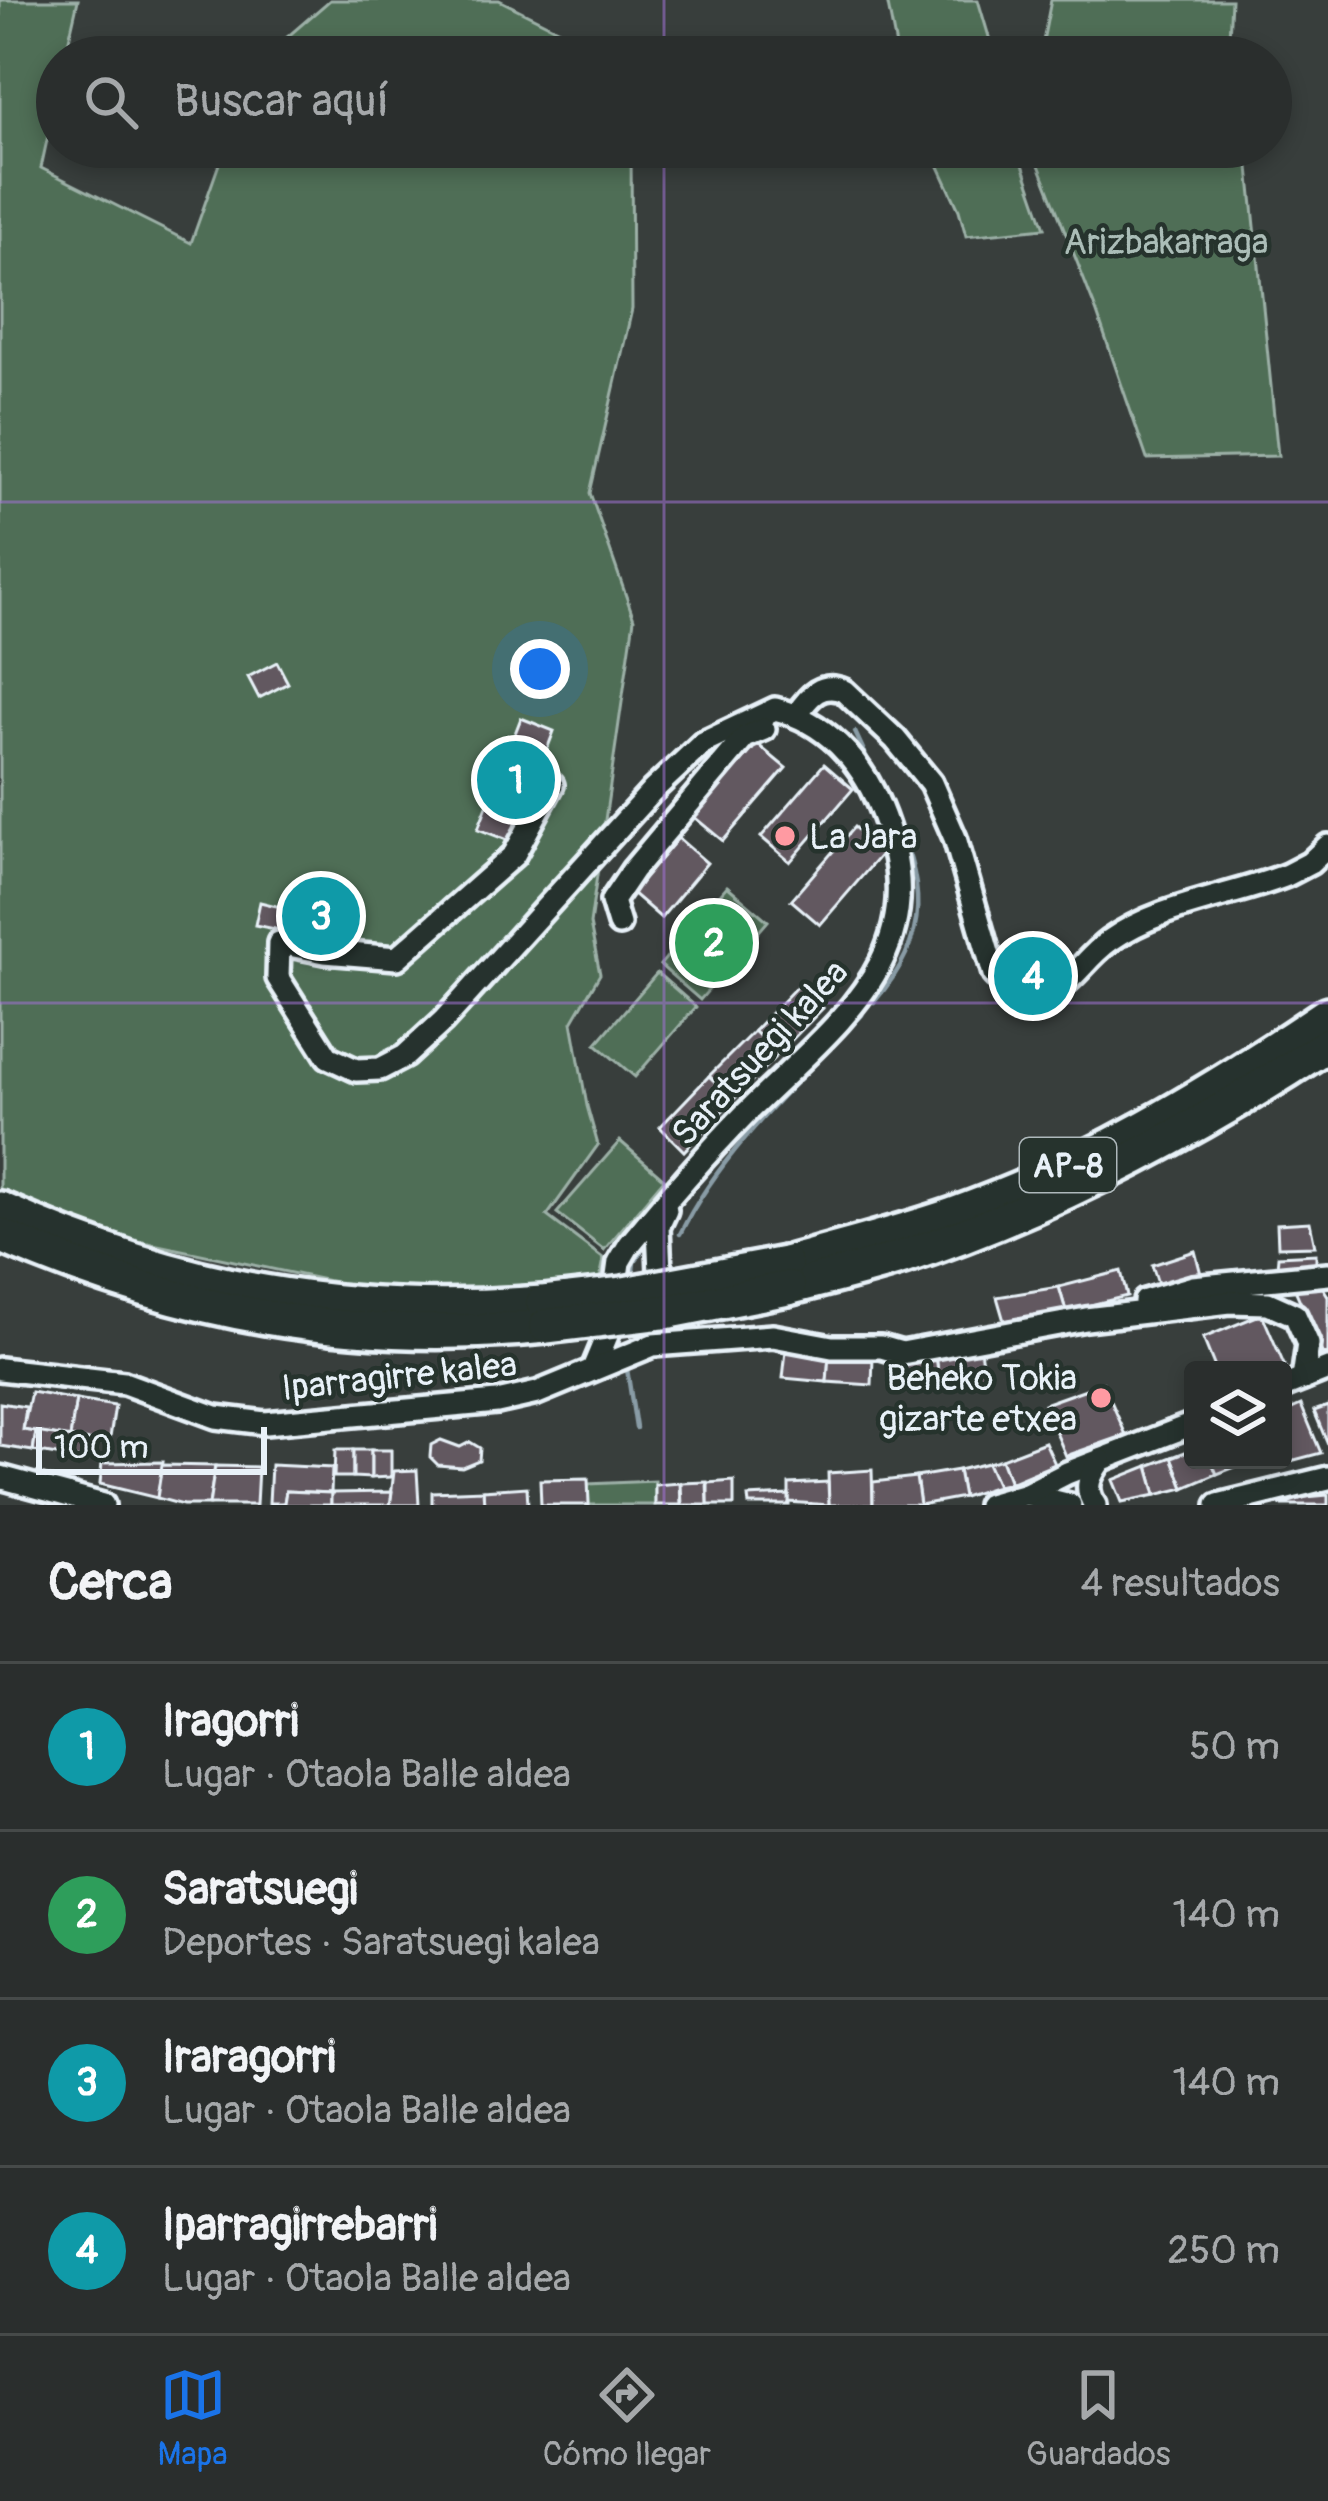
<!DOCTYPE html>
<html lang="es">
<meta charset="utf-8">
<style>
body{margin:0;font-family:Pangolin,sans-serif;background:#323635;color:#f1f3f6}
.controls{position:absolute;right:36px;bottom:36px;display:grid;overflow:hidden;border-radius:12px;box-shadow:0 6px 18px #0003}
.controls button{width:108px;height:108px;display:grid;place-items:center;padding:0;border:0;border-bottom:3px solid #464a49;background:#2a2e2d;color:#f1f3f6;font:60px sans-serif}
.scale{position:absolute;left:36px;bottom:30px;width:231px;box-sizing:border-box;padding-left:12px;border:6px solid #e8f1f8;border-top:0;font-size:33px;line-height:42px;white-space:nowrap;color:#e8f1f8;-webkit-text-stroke:9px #26332d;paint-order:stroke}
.you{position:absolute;left:540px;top:669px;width:42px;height:42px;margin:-30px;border:9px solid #fff;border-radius:50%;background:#1a73e8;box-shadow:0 0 0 18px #1a73e833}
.badge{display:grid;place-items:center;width:78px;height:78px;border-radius:50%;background:#1a73e8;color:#fff;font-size:39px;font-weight:700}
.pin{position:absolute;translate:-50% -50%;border:6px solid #fff;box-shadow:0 3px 12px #0006}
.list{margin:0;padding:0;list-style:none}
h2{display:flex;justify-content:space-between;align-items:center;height:156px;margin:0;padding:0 48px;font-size:51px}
h2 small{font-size:39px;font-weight:400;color:#a5a8aa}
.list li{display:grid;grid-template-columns:78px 1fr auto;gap:36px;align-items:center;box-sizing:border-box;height:168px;padding:0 48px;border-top:3px solid #464a49}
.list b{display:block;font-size:45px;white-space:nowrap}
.list p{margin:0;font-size:39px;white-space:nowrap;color:#a5a8aa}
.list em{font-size:39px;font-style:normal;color:#a5a8aa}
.icon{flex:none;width:66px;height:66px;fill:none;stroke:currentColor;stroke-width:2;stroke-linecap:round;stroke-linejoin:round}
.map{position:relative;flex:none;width:1328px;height:1505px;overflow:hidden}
.search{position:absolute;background:#2a2e2d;box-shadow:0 6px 18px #0003;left:36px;right:36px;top:36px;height:132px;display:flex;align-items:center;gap:30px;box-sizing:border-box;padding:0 42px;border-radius:66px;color:#a5a8aa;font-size:45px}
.sheet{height:828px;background:#2a2e2d}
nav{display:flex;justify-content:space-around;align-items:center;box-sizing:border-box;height:168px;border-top:3px solid #464a49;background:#2a2e2d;font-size:33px;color:#a5a8aa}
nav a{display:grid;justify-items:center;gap:6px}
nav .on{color:#1a73e8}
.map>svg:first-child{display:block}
</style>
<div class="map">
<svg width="1328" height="1505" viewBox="0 0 1328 1505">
<rect width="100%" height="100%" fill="#383e3c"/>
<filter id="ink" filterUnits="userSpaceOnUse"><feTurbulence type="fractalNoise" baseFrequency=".00833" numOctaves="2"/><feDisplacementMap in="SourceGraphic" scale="24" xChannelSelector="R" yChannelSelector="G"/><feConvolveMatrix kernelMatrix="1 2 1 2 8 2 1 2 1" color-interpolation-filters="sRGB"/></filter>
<g filter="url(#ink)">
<g fill="#506e56" stroke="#9cb0a7" stroke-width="3">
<path d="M0,0H78L65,57H57V94L41,168L191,243L225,147H631L632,309L590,493L634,619L590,924L600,974L572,1022L587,1106L598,1145L547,1216L604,1259L600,1279L523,1287L363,1288L0,1212Z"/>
<path d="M330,0H499L613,57H264Z"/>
<path d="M887,0H978L995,57H898Z"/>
<path d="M1051,0H1231L1228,57H1040Z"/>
<path d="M930,147H1017L1045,228L966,236L959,210Z"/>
<path d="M1032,147H1247L1278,456L1147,459L1097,313Z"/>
<path d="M727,886L768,921L700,1000L660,965Z"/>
<path d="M657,973L696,1007L635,1077L596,1044Z"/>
<path d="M620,1141L664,1179L604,1250L557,1213Z"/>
<path d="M655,1481V1505H589L588,1484Z"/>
</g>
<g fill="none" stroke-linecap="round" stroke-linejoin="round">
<g stroke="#899ca6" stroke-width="4.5">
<path d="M855,732L875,775"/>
<path d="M874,1002C933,935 925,882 890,807"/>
<path d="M680,1234C722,1149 797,1083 862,1015"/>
<path d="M632,1280L634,1262L641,1253"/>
<path d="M627,1369L636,1428"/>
</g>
</g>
<g fill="#625960" stroke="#e8f1f8" stroke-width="3">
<path d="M277,662L288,683L259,698L248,677Z"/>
<path d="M521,718L554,731L512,842L478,829Z"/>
<path d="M757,744L786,768L723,841L694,817Z"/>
<path d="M824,764L853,789L790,862L761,837Z"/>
<path d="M854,827L883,852L820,925L791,900Z"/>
<path d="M678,838L707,863L661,918L632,893Z"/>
<path d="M334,891L348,926L307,941L294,905Z"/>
<path d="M260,902L285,908L280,930L255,925Z"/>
<path d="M1016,961L1053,964L1050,991L1014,989Z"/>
<path d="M798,985L823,1008L778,1054L754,1031Z"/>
<path d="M754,1031L778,1054L733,1100L709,1076Z"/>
<path d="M709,1076L733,1100L684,1151L660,1127Z"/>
<path d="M1310,1222L1315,1246L1278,1247L1277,1224Z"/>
<path d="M1195,1251L1201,1274L1159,1287L1152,1265Z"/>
<path d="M1316,1254V1266L1277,1268L1278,1256Z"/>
<path d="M1121,1271L1127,1296L1066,1311L1059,1287Z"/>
<path d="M1320,1283L1328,1296V1353L1323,1355L1294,1287Z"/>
<path d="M1059,1287L1066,1311L1004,1321L997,1297Z"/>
<path d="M1262,1314L1285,1367L1216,1370L1203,1338Z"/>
<path d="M980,1350L984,1376L940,1384L936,1357Z"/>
<path d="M786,1351L829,1355L827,1382L783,1378Z"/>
<path d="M829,1355L873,1358L872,1385L827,1382Z"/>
<path d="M936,1357L940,1384L895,1389L893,1362Z"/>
<path d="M1103,1383L1126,1435L1066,1456L1044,1404Z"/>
<path d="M31,1392L76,1400L70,1438L23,1430Z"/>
<path d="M76,1400L115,1406L109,1444L70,1438Z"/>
<path d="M0,1403L26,1407L23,1430L36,1432L33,1451L0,1446Z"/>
<path d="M1301,1405L1321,1453L1287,1462L1283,1453V1413Z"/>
<path d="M1328,1406V1445L1314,1411Z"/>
<path d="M36,1432L90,1441L86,1460L33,1451Z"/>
<path d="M441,1440L460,1447L470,1442L480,1448L479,1460L462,1467L438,1465L430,1457L431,1445Z"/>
<path d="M1045,1442L1055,1464L1010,1483L1001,1459Z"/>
<path d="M1193,1449V1460H1211L1217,1474L1184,1488L1172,1457Z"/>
<path d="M335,1450H353V1477H334Z"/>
<path d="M353,1450H371V1478L353,1477Z"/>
<path d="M371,1450H391V1477L371,1478Z"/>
<path d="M1172,1457L1184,1488L1156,1495L1148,1466Z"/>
<path d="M1001,1459L1010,1483L997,1486L987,1463Z"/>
<path d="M1211,1460H1253L1217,1474Z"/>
<path d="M163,1462L157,1498L100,1484L102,1463Z"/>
<path d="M987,1463L997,1486L963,1497L958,1470Z"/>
<path d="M162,1465L215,1466L209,1505H183L157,1498Z"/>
<path d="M271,1465L332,1468L331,1493L286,1491L284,1503H269Z"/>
<path d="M215,1466L258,1467L256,1505H209Z"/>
<path d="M1148,1466L1156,1495L1122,1502L1113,1480Z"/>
<path d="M417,1470L419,1505H390L394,1471Z"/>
<path d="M872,1470L873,1505H829L828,1473Z"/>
<path d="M958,1470L963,1497L920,1505L916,1477Z"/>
<path d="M916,1477L920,1505H873V1482Z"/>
<path d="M588,1479L589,1505H541L540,1480Z"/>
<path d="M734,1481V1505H708V1483Z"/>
<path d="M707,1482L708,1505H682L681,1483Z"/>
<path d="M828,1482L829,1505L789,1502V1484Z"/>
<path d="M680,1483L681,1505H655V1485Z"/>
<path d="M527,1487L528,1505H484L483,1490Z"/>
<path d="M483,1490L484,1505H432V1492Z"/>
<path d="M286,1491L331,1493V1505H269L284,1503Z"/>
<path d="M392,1492L390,1505H331V1493Z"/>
<path d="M789,1495V1505H749L748,1497Z"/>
<path d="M1328,1495V1505H1279L1306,1497Z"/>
</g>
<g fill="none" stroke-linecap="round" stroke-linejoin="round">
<g stroke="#e8f1f8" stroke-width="30">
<g id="minor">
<path d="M797,714C809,696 822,681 844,691L895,739L931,783L955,838L994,974L1017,998C1062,1005 1077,964 1109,941C1161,904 1229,898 1287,875L1310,863L1328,846"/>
<path d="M552,785L514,855L397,958L325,952L279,943L278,978L328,1057L356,1070L380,1069L405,1056L443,1021L652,791L703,743L775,709C824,721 860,759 879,805C942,954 839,1020 745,1114C704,1156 666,1200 629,1245L619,1262L610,1328L593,1369"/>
<path d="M619,924L612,901L633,870L745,737L764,729"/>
<path d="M660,1272L658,1227L666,1210"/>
<path d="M1145,1301L1193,1287L1328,1274"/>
<path d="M0,1369L124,1383L216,1417L265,1423L497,1402L537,1393L653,1345L773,1336L832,1347H881L902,1353L1086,1319L1230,1302L1268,1303L1295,1315L1308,1344L1303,1379"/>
<path d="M1283,1387L1328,1369"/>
<path d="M0,1477L103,1505"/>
<path d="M1026,1494L1070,1505"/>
<path d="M988,1505L1026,1494L1067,1473L1193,1424"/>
<path d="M1095,1505C1083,1488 1090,1475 1101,1460"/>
<path d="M1218,1505L1328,1478"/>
</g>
</g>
<g stroke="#e8f1f8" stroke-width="42">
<g id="highway">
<path d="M0,1209C183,1291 343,1318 543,1303"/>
<path d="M0,1235C179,1314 351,1345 546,1326"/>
<path d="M785,1264C841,1248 898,1234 953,1215C1087,1168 1211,1093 1328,1014"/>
<path d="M788,1288C826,1278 865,1269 903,1257C1055,1206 1194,1132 1328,1044"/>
</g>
</g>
<use href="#minor" stroke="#26332d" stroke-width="21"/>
<use href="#highway" stroke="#26332d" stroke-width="33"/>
<g stroke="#e8f1f8" stroke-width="42" stroke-linecap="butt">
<g id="highway-bridge">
<path d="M543,1303L624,1294L785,1264"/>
<path d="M546,1326L670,1311L788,1288"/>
</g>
</g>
<use href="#highway-bridge" stroke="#26332d" stroke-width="33"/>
</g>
</g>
<path fill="none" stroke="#a171d3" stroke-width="3" stroke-opacity="0.55" d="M664,0V57M664,147V1505M0,502H1328M0,1003H1328"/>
<g fill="#ff9aa2" stroke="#26332d" stroke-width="4.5">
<circle cx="785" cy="836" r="12"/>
<circle cx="1101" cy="1398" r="12"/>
</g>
<g text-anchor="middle" stroke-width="9" stroke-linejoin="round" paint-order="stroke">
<rect fill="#26332d" stroke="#aeb8bb" stroke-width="3" x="1020" y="1138" width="96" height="54" rx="9"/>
<g font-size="33" font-weight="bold" fill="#e8f1f8">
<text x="1068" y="1177">AP-8</text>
</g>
<g font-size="36" fill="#abbdb7" stroke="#26332d">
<text x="1166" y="254">Arizbakarraga</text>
</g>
<g font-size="36" fill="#e8f1f8" stroke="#26332d" text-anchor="start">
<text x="809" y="849">La Jara</text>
<text x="1077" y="1390" text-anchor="end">Beheko Tokia<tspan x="1077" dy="41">gizarte etxea</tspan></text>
</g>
<g font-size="36" fill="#e8f1f8" stroke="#26332d">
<text transform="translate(759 1052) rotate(-47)" y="13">Saratsuegi kalea</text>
<text transform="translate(399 1375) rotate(-6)" y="13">Iparragirre kalea</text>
</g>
</g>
</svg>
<div class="controls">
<button><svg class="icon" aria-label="layers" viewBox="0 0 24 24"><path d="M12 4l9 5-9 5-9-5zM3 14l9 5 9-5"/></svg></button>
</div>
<div class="scale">100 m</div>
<div class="you"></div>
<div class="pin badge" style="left:516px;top:780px;background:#0f9aa8">1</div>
<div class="pin badge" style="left:714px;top:943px;background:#2e9e5b">2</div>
<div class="pin badge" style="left:321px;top:916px;background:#0f9aa8">3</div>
<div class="pin badge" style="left:1033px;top:976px;background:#0f9aa8">4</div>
<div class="search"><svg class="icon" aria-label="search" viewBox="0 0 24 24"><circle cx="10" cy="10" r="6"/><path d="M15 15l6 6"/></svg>Buscar aquí</div>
</div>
<section class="sheet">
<h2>Cerca<small>4 resultados</small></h2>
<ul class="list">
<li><span class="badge" style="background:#0f9aa8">1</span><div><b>Iragorri</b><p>Lugar · Otaola Balle aldea</p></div><em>50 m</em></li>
<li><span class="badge" style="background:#2e9e5b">2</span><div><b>Saratsuegi</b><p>Deportes · Saratsuegi kalea</p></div><em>140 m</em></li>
<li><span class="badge" style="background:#0f9aa8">3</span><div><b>Iraragorri</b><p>Lugar · Otaola Balle aldea</p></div><em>140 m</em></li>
<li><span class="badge" style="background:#0f9aa8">4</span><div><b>Iparragirrebarri</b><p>Lugar · Otaola Balle aldea</p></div><em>250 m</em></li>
</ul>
</section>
<nav>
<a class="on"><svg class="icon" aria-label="map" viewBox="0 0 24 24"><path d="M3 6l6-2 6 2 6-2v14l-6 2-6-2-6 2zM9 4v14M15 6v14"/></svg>Mapa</a>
<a><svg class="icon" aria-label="directions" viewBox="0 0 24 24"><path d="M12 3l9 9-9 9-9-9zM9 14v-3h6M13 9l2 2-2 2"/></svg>Cómo llegar</a>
<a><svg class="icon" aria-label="saved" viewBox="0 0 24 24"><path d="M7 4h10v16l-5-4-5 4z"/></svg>Guardados</a>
</nav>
